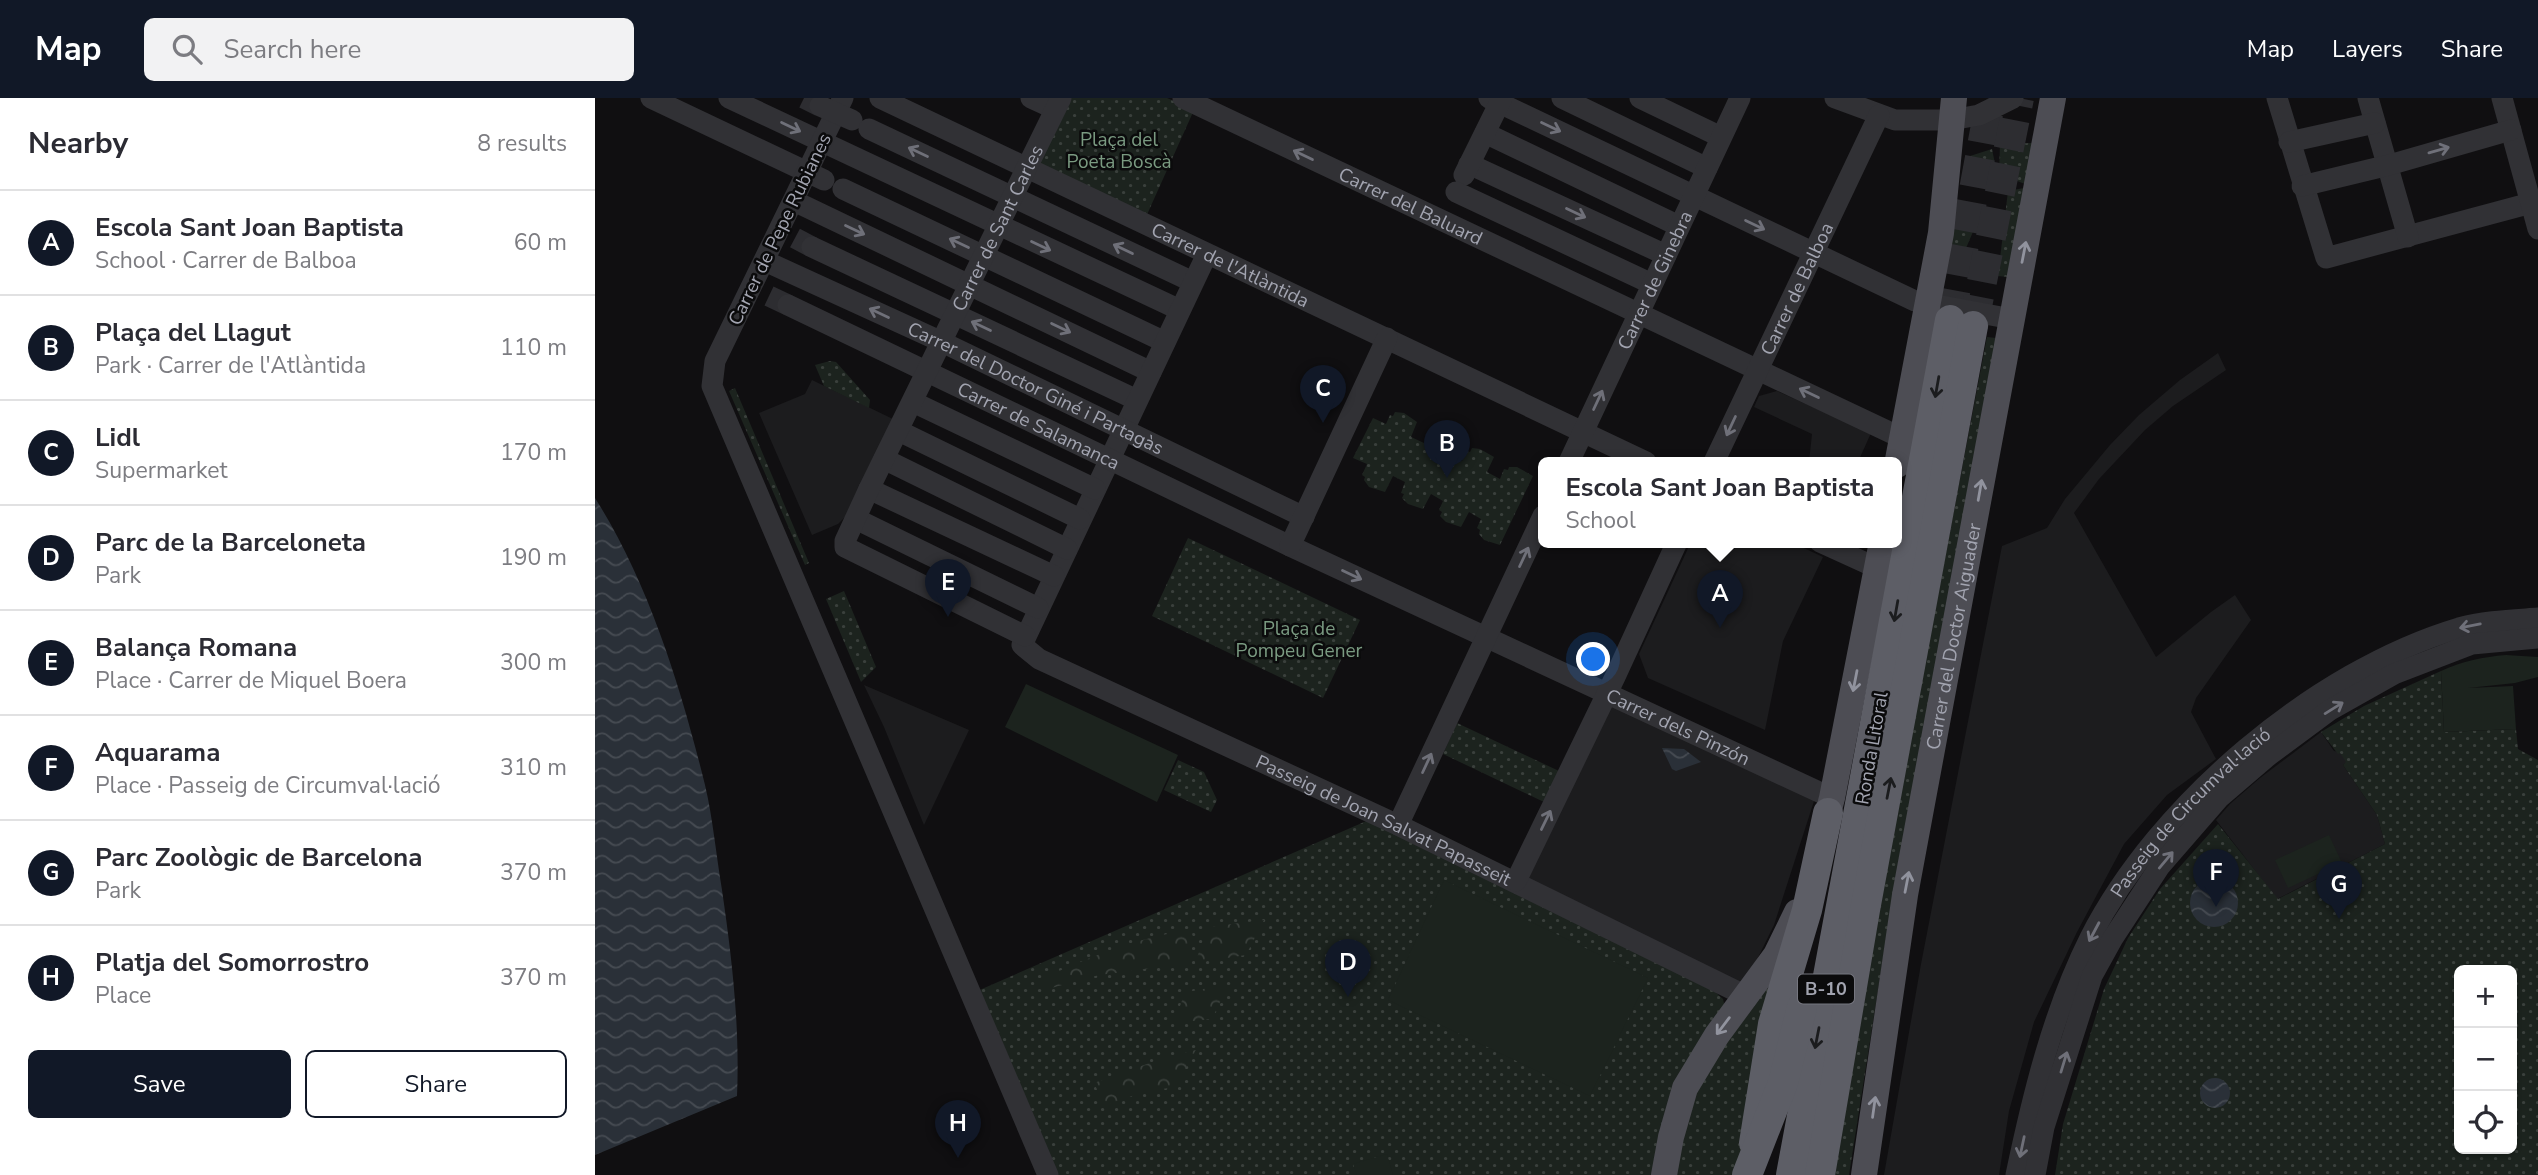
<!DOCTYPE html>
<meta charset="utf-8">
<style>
body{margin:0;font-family:"Nunito Sans",sans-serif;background:#f2f2f3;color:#2b2b33}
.controls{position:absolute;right:21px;bottom:21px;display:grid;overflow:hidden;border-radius:10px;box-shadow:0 2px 5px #0004}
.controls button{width:63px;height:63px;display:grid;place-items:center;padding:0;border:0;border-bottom:2px solid #e1e1e2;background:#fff;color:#2b2b33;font:35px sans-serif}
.you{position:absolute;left:999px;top:562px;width:24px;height:24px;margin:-18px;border:5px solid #fff;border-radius:50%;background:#1a73e8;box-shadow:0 0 0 10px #1a73e833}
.badge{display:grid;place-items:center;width:46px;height:46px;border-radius:50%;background:#111827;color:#fff;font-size:23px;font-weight:700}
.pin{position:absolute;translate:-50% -58px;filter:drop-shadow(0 2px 4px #0008)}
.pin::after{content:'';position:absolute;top:37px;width:24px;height:21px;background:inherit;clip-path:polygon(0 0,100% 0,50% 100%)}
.popup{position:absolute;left:943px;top:359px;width:364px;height:91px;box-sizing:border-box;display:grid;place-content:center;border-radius:10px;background:#fff;filter:drop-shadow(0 2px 5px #0005);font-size:23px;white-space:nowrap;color:#7c7c81}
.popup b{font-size:26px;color:#2b2b33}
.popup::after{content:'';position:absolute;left:50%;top:100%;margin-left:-14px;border:14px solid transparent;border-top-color:#fff}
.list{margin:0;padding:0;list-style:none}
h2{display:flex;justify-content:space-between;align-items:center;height:91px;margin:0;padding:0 28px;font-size:30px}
h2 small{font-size:23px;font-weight:400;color:#7c7c81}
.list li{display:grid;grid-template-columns:46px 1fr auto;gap:21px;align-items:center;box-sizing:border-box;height:105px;padding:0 28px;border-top:2px solid #e1e1e2}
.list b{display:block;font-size:26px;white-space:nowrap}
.list p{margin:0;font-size:23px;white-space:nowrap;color:#7c7c81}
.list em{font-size:23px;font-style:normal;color:#7c7c81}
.actions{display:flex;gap:14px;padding:21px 28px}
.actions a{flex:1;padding:16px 0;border:2px solid #111827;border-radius:10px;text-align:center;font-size:24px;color:#111827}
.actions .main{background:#111827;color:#fff}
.icon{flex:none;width:38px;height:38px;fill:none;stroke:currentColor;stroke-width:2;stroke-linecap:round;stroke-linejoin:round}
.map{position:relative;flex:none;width:1943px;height:1077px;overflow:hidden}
header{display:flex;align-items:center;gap:42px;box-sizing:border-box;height:98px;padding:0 35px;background:#111827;color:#fff}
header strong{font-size:33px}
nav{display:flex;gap:38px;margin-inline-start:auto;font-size:24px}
.search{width:490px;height:63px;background:#f2f2f3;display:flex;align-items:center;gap:18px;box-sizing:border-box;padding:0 24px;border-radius:10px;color:#7c7c81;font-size:26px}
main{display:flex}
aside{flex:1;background:#fff}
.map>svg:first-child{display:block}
</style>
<header>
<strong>Map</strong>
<div class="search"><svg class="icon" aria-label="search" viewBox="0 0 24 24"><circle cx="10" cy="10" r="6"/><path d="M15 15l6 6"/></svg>Search here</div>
<nav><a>Map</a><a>Layers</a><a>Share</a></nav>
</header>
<main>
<aside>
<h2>Nearby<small>8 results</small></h2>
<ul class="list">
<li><span class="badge">A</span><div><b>Escola Sant Joan Baptista</b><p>School · Carrer de Balboa</p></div><em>60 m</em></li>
<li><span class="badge">B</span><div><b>Plaça del Llagut</b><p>Park · Carrer de l'Atlàntida</p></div><em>110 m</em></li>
<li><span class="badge">C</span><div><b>Lidl</b><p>Supermarket</p></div><em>170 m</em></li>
<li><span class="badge">D</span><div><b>Parc de la Barceloneta</b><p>Park</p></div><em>190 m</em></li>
<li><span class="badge">E</span><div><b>Balança Romana</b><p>Place · Carrer de Miquel Boera</p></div><em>300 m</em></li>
<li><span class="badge">F</span><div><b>Aquarama</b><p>Place · Passeig de Circumval·lació</p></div><em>310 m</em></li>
<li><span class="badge">G</span><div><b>Parc Zoològic de Barcelona</b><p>Park</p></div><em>370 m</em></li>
<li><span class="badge">H</span><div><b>Platja del Somorrostro</b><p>Place</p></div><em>370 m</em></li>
</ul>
<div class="actions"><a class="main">Save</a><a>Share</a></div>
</aside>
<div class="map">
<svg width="1943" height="1077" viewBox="0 0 1943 1077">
<defs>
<pattern id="green-dots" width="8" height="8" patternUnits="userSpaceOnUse" patternTransform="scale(1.75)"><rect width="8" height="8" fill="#1c231e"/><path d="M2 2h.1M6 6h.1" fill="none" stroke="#3a403c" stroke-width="1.8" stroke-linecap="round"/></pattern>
<pattern id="forest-crowns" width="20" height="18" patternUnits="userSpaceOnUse" patternTransform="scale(1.75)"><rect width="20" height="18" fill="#1c231e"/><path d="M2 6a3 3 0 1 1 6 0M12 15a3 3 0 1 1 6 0" fill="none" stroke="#3a403c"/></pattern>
<pattern id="water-waves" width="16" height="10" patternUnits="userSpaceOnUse" patternTransform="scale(1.75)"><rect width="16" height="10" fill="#2a3038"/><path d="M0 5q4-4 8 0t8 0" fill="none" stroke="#464b52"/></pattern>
</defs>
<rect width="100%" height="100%" fill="#100f11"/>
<g fill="#1c1c1e">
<path d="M1623,255L1631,272L1578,308L1550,332L1504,381L1479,415L1561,559L1616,514L1640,497L1656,522L1601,600L1596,614L1621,661L1572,697L1529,746L1482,834L1439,924L1414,1013L1404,1077H1289L1326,866L1407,448L1452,430L1470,401L1515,347L1544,317L1585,282Z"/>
<path d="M217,282L300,322L252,417L243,426L217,437L164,315L210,296Z"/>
<path d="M1182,293L1276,335L1263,364H1214L1217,336L1159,309L1164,298Z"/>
<path d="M1096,444H1196L1228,459L1188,543L1170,632L1053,580L1044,556Z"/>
<path d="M269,587L374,632L329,727L289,629Z"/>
<path d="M1014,602L1220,700L1179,827L1149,888L931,782Z"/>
<path d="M1726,634L1739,653L1745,654L1752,664L1748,667L1782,717L1790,746L1682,801L1621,722L1635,706L1665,680Z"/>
</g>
<g fill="url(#green-dots)" fill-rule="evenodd">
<path d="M475,0H572L599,12L550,121L442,68Z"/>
<path d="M1438,45L1430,86L1404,76L1405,46Z"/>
<path d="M1397,51L1402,76L1372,77L1375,58Z"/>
<path d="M1429,90L1413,179L1403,178L1413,93Z"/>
<path d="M1359,128L1380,129L1363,169L1352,167Z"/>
<path d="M1392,239L1401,240L1291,841L1254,1077H1237L1298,733Z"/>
<path d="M235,263L241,264L275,302L274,310L229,288L220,267Z"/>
<path d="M140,290L214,465L210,467L134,293Z"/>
<path d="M800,314L809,315L822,324L816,339L829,345L834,335L837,336L839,332L851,335L860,342L854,357L867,363L872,353L875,354L877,350L885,351L899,359L892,374L905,381L909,371L913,372L914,369H922L938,378L905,447L889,442L884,436L885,432L882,430L886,421L874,414L866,429L851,424L845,418L847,414L844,412L848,403L836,396L828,411L813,406L807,400L809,396L806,395L810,384L798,378L790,394L774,389L769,382L770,379L767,377L772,366L758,360L778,320L791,326L795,317L798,318Z"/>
<path d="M593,440L765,522L728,600L557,518Z"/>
<path d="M249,493L281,569L266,584L231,501Z"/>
<path d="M1846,573L1849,634L1921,631L1923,651L1943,662V1077H1460L1468,1026L1509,891L1533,840L1565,791L1623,726L1683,801L1790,746L1782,717L1748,667L1751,664L1745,655L1743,656L1726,634L1769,608ZM1864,872H1917V1051H1864Z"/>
<path d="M862,625L964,673L949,704L848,656Z"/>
<path d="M583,662L609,674L622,702L616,714L569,692Z"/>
<path d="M776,721L1119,893L1128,901L1131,914L1057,1077H463L380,894Z"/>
<path d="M1187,862L1143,1077H1076L1107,976Z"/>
</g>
<g fill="url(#forest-crowns)">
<path d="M669,822L651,857L600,865L613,829Z"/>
<path d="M596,832L599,843L592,866L504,877L449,892L444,882C493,860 542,839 596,832Z"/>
<path d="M633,887L617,921L579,925L590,894Z"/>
<path d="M601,952L580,989L548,994L510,1008L499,985L574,958Z"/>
</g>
<g fill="#1c231e">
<path d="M1911,557L1943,559V579L1920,585L1873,590L1918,588L1921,631L1849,634L1846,573C1868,563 1888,559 1911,557Z"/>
<path d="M431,586L583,657L562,704L410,629Z"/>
<path d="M1734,737L1747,765L1693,790L1680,762Z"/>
<path d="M849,782L1053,880L995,998L793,902Z"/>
<path d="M792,1056L798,1077H762L758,1066Z"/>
</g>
<g fill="url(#water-waves)">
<path d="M0,400C54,485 86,590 110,687C118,721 121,757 127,792C137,860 145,929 142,998L0,1057Z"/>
<path d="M1067,650L1089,651L1106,664L1081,673L1077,671Z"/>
<circle cx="1619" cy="805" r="24"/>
<circle cx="1620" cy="995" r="15"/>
</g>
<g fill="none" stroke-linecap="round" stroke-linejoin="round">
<g stroke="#2d2d31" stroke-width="21" stroke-dasharray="21 10" stroke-linecap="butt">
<path d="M209,0L225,8"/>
<path d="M200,140L217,149"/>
<path d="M174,198L193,207"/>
</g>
<g stroke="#2d2d31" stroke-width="30" stroke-dasharray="30 15" stroke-linecap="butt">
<path d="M1355,222L1396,0"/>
<path d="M1378,228L1424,0"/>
</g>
<g stroke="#313135" stroke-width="21">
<path d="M56,0L229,82"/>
<path d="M134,0L585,212"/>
<path d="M248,0L120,263L117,288L453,1077"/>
<path id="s1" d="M285,0L1051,364"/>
<path d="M436,0L460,11"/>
<path id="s2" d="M588,0L1307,340"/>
<path d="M894,0L1320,203L1417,221"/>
<path d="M967,0L1112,70"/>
<path d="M1045,0L1126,39"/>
<path d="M1240,0L1300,22H1356L1384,17L1418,0"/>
<path d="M1682,0L1731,160L1936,105"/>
<path d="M1773,0L1813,139"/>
<path d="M1907,0L1943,131"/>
<path d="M225,8L257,22"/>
<path d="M274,31L598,184"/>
<path d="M890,35L1084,128"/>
<path d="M1694,44L1780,25"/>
<path d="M874,66L1071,157"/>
<path d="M869,77L907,0"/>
<path d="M1707,88L1794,67L1916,32"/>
<path d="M248,91L570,244"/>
<path d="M861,94L1057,186"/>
<path d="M199,103L556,274"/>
<path d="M217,149L542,302"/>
<path id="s3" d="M612,156L427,547L444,561L803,727L1151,898"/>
<path id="s4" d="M170,163L347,244L709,419"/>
<path id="s5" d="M193,207L695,448L1237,700"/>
<path d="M318,304L500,391"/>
<path d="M304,333L485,421"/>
<path d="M289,361L472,451"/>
<path id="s6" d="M974,364L1145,0"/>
<path id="s7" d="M1119,364L1284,17"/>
<path d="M274,391L459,478"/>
<path d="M261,421L443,510"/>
<path d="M1225,444L1282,470"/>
<path d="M695,448L792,240"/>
<path id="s8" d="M430,538L250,449V443L274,391L466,0"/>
<path d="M803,727L948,418"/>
<path d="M921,783L1020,579L1082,444"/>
<path id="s9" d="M1421,1077C1438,996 1458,914 1495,840C1563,706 1720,573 1864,530C1890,523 1917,522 1943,520"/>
<path d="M1440,1077L1449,1029L1497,878L1518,840L1565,768L1624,700L1673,658L1735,612L1799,576L1877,546L1943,540"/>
</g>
<g stroke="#4d4d54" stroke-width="26">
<path d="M1302,367L1346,135L1359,0"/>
<path d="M1228,734L1237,700L1287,444"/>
<path d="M1069,1077L1076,1039L1090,990L1122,937L1181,857L1202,814"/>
<path id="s10" d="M1269,1077L1310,797L1458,0"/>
</g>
<g stroke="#5d5e66" stroke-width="30">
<path d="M1159,1045L1178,926L1212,812L1233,715"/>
<path d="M1196,1077L1355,222"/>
<path d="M1225,1077L1270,812L1378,228"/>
</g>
<path stroke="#5d5e66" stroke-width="30" d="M1152,1077L1188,985L1207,909"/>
</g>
<defs><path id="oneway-shaft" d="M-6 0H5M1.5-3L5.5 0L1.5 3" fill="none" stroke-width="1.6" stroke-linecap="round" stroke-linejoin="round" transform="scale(1.75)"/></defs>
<g stroke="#6f7079">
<use href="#oneway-shaft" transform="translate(196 29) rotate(26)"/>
<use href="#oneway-shaft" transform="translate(956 29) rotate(25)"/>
<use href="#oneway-shaft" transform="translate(1844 52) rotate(-16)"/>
<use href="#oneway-shaft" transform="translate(323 54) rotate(-155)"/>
<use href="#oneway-shaft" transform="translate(708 57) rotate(-154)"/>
<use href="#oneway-shaft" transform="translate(981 115) rotate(25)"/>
<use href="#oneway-shaft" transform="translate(1160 127) rotate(26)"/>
<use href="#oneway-shaft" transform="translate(260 132) rotate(25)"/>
<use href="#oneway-shaft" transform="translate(364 145) rotate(-155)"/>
<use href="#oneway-shaft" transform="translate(446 148) rotate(25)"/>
<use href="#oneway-shaft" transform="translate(528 151) rotate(-154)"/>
<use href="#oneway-shaft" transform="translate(284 215) rotate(-155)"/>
<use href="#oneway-shaft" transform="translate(386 228) rotate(-155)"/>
<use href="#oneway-shaft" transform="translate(466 230) rotate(26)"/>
<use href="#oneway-shaft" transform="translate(1214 295) rotate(-154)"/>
<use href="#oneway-shaft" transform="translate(1003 302) rotate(-65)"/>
<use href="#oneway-shaft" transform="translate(1136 328) rotate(115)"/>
<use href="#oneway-shaft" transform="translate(929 459) rotate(-65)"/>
<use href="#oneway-shaft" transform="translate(757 477) rotate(25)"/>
<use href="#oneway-shaft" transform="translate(1875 528) rotate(169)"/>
<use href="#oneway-shaft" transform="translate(1739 610) rotate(-32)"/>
<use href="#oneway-shaft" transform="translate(832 665) rotate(-65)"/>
<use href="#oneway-shaft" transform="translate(951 722) rotate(-64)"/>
<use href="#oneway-shaft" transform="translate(1571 762) rotate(-50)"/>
<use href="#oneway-shaft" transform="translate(1499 834) rotate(118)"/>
<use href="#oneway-shaft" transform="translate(1469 964) rotate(-73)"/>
<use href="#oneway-shaft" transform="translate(1427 1049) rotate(102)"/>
</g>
<g stroke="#91939e">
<use href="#oneway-shaft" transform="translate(1429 154) rotate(-79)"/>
<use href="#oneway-shaft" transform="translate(1385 392) rotate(-80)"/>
<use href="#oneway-shaft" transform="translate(1260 583) rotate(101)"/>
<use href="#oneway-shaft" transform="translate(1312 784) rotate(-79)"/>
<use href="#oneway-shaft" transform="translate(1128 928) rotate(127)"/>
<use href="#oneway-shaft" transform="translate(1279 1009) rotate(-82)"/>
</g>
<g stroke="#1b1c1e">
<use href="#oneway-shaft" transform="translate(1342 289) rotate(100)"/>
<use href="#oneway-shaft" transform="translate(1301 513) rotate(100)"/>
<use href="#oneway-shaft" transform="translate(1294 690) rotate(-79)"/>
<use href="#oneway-shaft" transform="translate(1222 940) rotate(101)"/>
</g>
<g text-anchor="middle" stroke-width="5" stroke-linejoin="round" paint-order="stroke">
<rect fill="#0b0b0c" stroke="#75767f" stroke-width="2" x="1203" y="876.5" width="56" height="29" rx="5"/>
<g font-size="18" font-weight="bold" fill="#a2a4b0">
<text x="1231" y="897">B-10</text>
</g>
<g font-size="19" fill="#7a9a81" stroke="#0b0b0c">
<text x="524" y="48">Plaça del<tspan x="524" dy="22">Poeta Boscà</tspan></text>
<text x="704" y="537">Plaça de<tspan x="704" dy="22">Pompeu Gener</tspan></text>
</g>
<g font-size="19" fill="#a2a4b0" stroke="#0b0b0c">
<text dy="7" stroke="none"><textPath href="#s2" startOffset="252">Carrer del Baluard</textPath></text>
<text dy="7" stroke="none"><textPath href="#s8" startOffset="555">Carrer de Sant Carles</textPath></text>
<text transform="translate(184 131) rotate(-64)" y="7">Carrer de Pepe Rubianes</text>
<text dy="7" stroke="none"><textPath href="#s1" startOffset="388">Carrer de l'Atlàntida</textPath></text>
<text dy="7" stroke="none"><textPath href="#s6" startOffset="201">Carrer de Ginebra</textPath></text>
<text dy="7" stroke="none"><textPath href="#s7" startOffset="192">Carrer de Balboa</textPath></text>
<text dy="7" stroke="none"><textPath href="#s4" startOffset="299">Carrer del Doctor Giné i Partagàs</textPath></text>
<text dy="7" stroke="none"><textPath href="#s5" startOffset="278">Carrer de Salamanca</textPath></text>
<text dy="7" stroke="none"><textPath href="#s10" startOffset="546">Carrer del Doctor Aiguader</textPath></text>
<text dy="7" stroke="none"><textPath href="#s5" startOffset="985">Carrer dels Pinzón</textPath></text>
<text transform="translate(1276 650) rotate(-80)" y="7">Ronda Litoral</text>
<text dy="7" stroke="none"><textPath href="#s9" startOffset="411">Passeig de Circumval·lació</textPath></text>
<text dy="7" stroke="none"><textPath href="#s3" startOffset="835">Passeig de Joan Salvat Papasseit</textPath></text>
</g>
</g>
</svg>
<div class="controls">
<button>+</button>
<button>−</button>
<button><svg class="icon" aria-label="locate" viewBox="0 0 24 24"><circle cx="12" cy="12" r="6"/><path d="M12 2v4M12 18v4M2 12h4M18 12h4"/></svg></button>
</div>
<div class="you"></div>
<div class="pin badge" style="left:1125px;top:530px">A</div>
<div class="popup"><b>Escola Sant Joan Baptista</b>School</div>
<div class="pin badge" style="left:852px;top:380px">B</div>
<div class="pin badge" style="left:728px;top:325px">C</div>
<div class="pin badge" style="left:753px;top:899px">D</div>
<div class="pin badge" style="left:353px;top:519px">E</div>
<div class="pin badge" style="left:1621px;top:809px">F</div>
<div class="pin badge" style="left:1744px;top:821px">G</div>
<div class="pin badge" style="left:363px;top:1060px">H</div>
</div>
</main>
